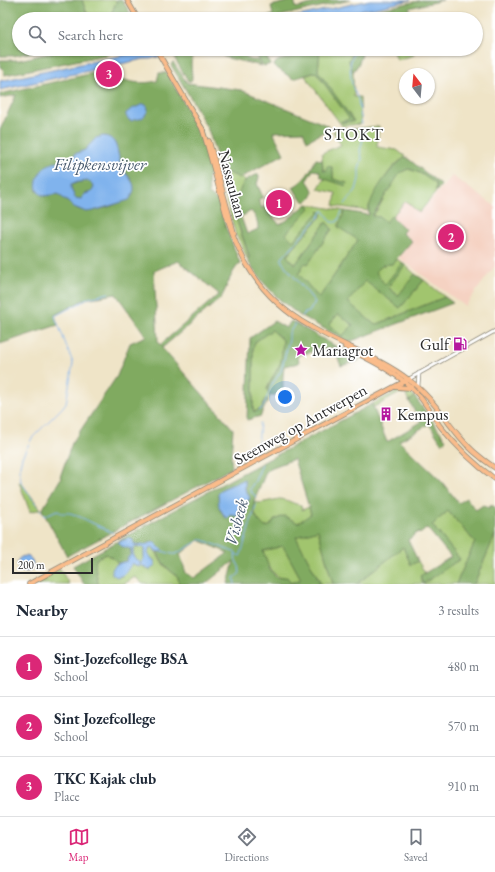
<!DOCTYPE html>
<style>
body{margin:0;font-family:"EB Garamond",serif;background:#f2f2f3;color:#1f2937}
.compass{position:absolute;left:399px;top:68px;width:36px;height:36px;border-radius:50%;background:#fff;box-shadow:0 1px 3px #0004;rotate:344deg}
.scale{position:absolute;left:12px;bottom:10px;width:81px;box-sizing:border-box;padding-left:4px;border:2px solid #2b2b2b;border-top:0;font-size:11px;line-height:14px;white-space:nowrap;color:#2b2b2b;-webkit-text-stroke:3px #fff;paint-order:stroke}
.you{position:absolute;left:285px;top:397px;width:14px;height:14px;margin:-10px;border:3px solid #fff;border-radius:50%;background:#1a73e8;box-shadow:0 0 0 6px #1a73e833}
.badge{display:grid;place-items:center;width:26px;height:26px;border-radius:50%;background:#db2777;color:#fff;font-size:13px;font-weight:700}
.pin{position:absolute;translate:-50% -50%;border:2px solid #fff;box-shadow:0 1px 4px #0006}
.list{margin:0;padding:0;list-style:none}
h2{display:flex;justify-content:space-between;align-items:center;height:52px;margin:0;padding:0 16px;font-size:17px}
h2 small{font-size:13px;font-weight:400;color:#747a83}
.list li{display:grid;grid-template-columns:26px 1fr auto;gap:12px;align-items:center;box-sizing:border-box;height:60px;padding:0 16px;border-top:1px solid #e0e1e3}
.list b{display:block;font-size:15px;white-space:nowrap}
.list p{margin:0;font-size:13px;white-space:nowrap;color:#747a83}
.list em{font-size:13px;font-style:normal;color:#747a83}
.icon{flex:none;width:22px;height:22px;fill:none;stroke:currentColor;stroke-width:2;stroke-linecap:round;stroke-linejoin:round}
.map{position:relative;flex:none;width:495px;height:584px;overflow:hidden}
.search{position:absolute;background:#fff;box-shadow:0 1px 3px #0004;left:12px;right:12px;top:12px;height:44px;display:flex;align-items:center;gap:10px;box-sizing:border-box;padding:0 14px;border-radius:22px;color:#747a83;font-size:15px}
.sheet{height:232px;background:#fff}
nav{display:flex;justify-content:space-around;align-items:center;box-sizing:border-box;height:56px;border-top:1px solid #e0e1e3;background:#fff;font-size:11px;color:#747a83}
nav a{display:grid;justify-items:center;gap:2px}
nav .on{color:#db2777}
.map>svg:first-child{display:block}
</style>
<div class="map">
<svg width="495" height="584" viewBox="0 0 495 584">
<rect width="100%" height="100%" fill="#fff"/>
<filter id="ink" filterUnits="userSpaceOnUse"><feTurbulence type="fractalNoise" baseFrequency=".025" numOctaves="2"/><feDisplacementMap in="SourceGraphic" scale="8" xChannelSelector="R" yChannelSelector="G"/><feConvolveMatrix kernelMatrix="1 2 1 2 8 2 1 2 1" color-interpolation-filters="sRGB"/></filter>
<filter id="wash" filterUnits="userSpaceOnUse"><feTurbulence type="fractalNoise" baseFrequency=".012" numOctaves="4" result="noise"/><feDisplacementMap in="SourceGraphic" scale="16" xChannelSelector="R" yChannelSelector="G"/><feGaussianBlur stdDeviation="0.9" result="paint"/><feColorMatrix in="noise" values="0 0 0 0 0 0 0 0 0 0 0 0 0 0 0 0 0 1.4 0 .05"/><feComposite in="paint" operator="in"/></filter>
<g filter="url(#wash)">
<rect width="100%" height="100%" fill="#efe4c7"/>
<path fill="#f5d2c2" d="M452,176L495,206V266L465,306L399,258L412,241L403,232L406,229L391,216L406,201L420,213Z"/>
<g fill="#a1c56e" stroke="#66784c">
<path d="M82,0H117L109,19H91L86,11Z"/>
<path d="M320,49H354L349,62L353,72L354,97H360L361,124L342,126L305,76L316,72L349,118L347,120L353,121L318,71Z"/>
<path d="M393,49H412L414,55L397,60Z"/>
<path d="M379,126L377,147L397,150L406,157C388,166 379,189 369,206L368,211L334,206L336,193L318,189L324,179L347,183L333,179V172L323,170L322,153L341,145L333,131Z"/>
<path d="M408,169L420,173L436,184V192L419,213L406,201L386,223L372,216L378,209L391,184L399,173Z"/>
<path d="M221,170L246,180C242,187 235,213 237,220C240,235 248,248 249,263L238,238L236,236L219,171Z"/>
<path d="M307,204L345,211L339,224L358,240L319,298L298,274L301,267L305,262L308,264L332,229L326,222L295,265L287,256L323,214L320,211L293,241L286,234L309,208Z"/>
<path d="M397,259L402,263L385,285L375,272L382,265L392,264Z"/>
<path d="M405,265L415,274L399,296L388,287Z"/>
<path d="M365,280L400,308L424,280L445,297L375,325L348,302Z"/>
<path d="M338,314L354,325L342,337L329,325Z"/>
<path d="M272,329L283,340L281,362L268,386L267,389L270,396L268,401L266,399L261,409L254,412L253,409V348L255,342Z"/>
<path d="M402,389L409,391L415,397L409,401L405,393L402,394L400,393L374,407L372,404Z"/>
<path d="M19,482L22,484L41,509L30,512Z"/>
<path d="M279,499C288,499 292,504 301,505L302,510L309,507L311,515L298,523L284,516L274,520L270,526L265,527C256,518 254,515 254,502L260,503Z"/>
<path d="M448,511L475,542L456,584H357L403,547L411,565L418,561L425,573L420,576L460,560L432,525Z"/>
<path d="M318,530L333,584H321L296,537Z"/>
<path d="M495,535V584H474Z"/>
<path d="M135,546L144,548V558L142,562V566L150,570L154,565L155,562L148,554L149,549L152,546C157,551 158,557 162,563C167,569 172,572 178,577L179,584H143L135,577L124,584L118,583L98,584C97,574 94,569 96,559L106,554L112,557L118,563L116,564L121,577L132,563L138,567V560L133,556V549Z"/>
<path d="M283,546L301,579L291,583C271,575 271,571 263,551Z"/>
<path d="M60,569L69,584H32Z"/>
</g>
<g fill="#80aa61" stroke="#566a46" fill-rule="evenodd">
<path d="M0,0H82L86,11L91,19H19V49H47L14,56H0Z"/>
<path d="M117,0H122L134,19H109Z"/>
<path d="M294,0L296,8L319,2V0H350L267,19H251L273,15L271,6Z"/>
<path d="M422,0H443L409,8L413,15L404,19H337Z"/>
<path d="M68,49H108L110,54L5,75L3,69L0,67V60H19Z"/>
<path d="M199,49H205C186,57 192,63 192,79L191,81H188L175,59L176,53Z"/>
<path d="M221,49H230L228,50L242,54L241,49H243C245,58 248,61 257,60L262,66L227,58L223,56Z"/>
<path d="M253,49H264L268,60L271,64L264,66L261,63Z"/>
<path d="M298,49H320L318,71L354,121L342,123L341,121L347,120L349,118L316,72L293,79L274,66C276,58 285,60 292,57C294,56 296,54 298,53Z"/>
<path d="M354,49H364L358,65L353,72L349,61Z"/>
<path d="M173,62L187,83L241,90L324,124L328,126L329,129L307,141L303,131L273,132L284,154L240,178L223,171L221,170L209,132L192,100L171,65Z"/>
<path d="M94,73L97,89L111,88V74H115C126,84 144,84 157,81L159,73H167L198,128L206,149L212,173L208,175L209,194L218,201L225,225L240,263C230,273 228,286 221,298L162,348L233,429L231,457L232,468L67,556L42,510L61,478L60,477L72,443L117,376L130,343L146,336L116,294L85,299L55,315L58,325L0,344V130L16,95L0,98V94ZM106,136L111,139L115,143L122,167L132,181V196C119,204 93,215 78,209C70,206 65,198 58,194L44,196L37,191C36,185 37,181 40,176C47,161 59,165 73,159L75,154L85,150L96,138ZM178,261L219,294L160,345L158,341L154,271Z"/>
<path d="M406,157L441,185L436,192V184L420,173L412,170L408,169L400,173L372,216L380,217L386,222L391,216L405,229L402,233L412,241L392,264L382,265L376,272L385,285L402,263L405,265L388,287L398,296L415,274L424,280L400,308L365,281L348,302L375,325L445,297L453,303L349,342L299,315L279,299L263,282L249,263V255L236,218C235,208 238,186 247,179C250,177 255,176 258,174L259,177L257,184L263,197L258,200L262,208L267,205L272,216L279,224L286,221L307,204L310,208L286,234L293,241L320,211L323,214L287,256L295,265L326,222L332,229L308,264L305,263L301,267V271L298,273L319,298L358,240L338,227L345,211L369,215C365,200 393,164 406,157ZM251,211C256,217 258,221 258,229L247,234L241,217ZM338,314L353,325L342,336L329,325Z"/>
<path d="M316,159L322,160L323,170L326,171L327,166L332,167L333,172V179L347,183L346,186L325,179L321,177L319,171L313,170L307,180C313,190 318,194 305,202L299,197L293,187C306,180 310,171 316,159Z"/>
<path d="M89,181L94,186L92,192L87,193L81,199L75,198L71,189V185L78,182Z"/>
<path d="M274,321L286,328L291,321L360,360L341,366L334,347L298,355L299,363L284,366L283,376V393L270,396L267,389L281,362L283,340L272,330L255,342L253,348V409L254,412L261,409L266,398L268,401L262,412L261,416L247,420L250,338Z"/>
<path d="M415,397L446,440L442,444L429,424L399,441L441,481L459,503L466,498L476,510L483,505L489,508L491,505L495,507V535L474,584H456L475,542L448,511L432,525L460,559L423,584L420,576L451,557L427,528L420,534L418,532L408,540L418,561L411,565L403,547L357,584H333L318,530L296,537L321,584H228L234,561L205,584H179L178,577C167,568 163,565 157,551L160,552L162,550L154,542L144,545L134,544L129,538L123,541H119L121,546L129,547L131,551V555L127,561L118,563L112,557L106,554L96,559C94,569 97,574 98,584H84L73,566L181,506L372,404L387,442L421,422L409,401ZM294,459L311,514L298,523L284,516L274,520L270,526L265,527L259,521L254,513V500L258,492L266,472L270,468ZM237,482L245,484V489L250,499C244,504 243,512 237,516L230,515L226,518L220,510L218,495L222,489ZM199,540L228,553L194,578L186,573L180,554ZM283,546L301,579L291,583L287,577L277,578L270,570L263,551Z"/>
</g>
<g fill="#80b3ed" stroke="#566f8c" fill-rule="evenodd">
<path d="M370,0H411L367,10L366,9L361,10V11L325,19H285Z"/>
<path d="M143,49H189L150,59H144L0,90V81L124,55Z"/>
<path d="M144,104L147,106L148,110C145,116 142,120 135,119L132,121L129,120L126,116V113L134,108Z"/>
<path d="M103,136C119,137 117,155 121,166C126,178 142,183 129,200L93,211L86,212L74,207L58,194L44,196C30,191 38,171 48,165C55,161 65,162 73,159L75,154L85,150L96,138ZM89,181L94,186L92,192L85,194L81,199L75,198L71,189V185L78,182Z"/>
<path d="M243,480L245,481V489L250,498L245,504L240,515L237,516L230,515L227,518L225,517L219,507L218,493L222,489Z"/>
<path d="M129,538L133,540L134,544L144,545L154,542L162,550V552L155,551L152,546L149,549L148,554L155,562V565L150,570L141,565L144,558V548L135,546L133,549V556L140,562V567H139L132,563C128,569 125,576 117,577L112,574C111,564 120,563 127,561L128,557L131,555V549L121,546L118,542Z"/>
<circle cx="25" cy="564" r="8"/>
</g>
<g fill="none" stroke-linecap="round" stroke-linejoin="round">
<g stroke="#80b3ed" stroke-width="1">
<path d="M355,49L350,64L351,79L353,88L358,99L362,124"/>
<path d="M345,204L356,190L359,179V169L362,158L360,151L364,134L363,128"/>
<path d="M302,316L305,313L309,312L315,302L282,262V258L320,216L322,211H324L332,222H337L342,212"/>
<path d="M258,412L263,407L273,383L281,371L289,340V333L295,324"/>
<path d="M257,455L260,423"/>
<path d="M41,511L21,482L19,470L22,457L32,438L62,408L66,403L73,363L55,316L84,301L85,299L109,293"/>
<path d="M44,514V516L57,510L61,513H70L76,515L113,533"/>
<path d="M162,551L172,554H176L200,540H203L236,553"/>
<path d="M235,584L234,578L240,573L239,566L236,561L235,555L236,554L240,556L241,554L256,505L257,497L252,493L250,491V488L255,481L262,464"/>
</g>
</g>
</g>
<g filter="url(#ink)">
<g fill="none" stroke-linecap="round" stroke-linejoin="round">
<g stroke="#8d8879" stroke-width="4.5">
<g id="minor">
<path d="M409,379L495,331"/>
<path d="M418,386L419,373"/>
</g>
</g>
<g stroke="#8d8879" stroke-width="5.5">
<g id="major">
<path d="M127,0L138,19"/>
<path d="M156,49L203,130"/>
<path d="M202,128C228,208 228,281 311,327C343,346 379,357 409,380C430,395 443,417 459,436C469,449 482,459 495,468"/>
<path d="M209,141L234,233"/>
<path d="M345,347C368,359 394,371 413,389C424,400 431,413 440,426C456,446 474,464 495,479"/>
<path d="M395,387L410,388"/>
<path d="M29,584L334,419L409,379"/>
</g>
</g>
<use href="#minor" stroke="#fff" stroke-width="3"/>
<use href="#major" stroke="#fabc8b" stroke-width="4"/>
</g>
</g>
<defs>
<g id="fuel-bare" transform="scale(1.08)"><path d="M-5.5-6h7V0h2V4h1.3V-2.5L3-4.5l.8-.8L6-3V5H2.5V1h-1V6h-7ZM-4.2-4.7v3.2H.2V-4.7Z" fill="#b5179e" stroke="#fff" stroke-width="2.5" paint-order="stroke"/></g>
<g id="sight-bare" transform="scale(1.08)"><path d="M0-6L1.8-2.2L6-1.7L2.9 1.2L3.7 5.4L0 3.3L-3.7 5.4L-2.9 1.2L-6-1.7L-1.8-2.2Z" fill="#b5179e" stroke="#fff" stroke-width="2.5" paint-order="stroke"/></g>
<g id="building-bare" transform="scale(1.08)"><path d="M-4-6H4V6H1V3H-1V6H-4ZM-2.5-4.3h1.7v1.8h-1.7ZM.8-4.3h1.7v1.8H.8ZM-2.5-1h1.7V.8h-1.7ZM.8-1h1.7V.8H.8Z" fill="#b5179e" stroke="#fff" stroke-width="2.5" paint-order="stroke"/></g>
</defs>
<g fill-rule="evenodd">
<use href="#fuel-bare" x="460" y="344"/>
<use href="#sight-bare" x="301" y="350"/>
<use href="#building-bare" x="386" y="414"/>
</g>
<g text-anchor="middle" stroke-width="3.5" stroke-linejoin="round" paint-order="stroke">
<g font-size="16" fill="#2b2b2b" stroke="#fff">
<text transform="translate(233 184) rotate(75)" y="6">Nassaulaan</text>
<text transform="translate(300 424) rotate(-29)" y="6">Steenweg op Antwerpen</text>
</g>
<g font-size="16" fill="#2b2b2b" stroke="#fff" text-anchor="start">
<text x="449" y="350" text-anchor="end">Gulf</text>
<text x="312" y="356">Mariagrot</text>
<text x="397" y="420">Kempus</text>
</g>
<g font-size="17" letter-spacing="1" fill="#2b2b2b" stroke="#fff">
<text x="354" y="140">STOKT</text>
</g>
<g font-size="17" font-style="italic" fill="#495b6f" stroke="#fff">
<text x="100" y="170">Filipkensvijver</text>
<text transform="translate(236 522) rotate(-75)" y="6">Visbeek</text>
</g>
</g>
</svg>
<svg class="compass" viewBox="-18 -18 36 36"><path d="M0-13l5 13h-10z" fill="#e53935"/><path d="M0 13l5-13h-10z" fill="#747a83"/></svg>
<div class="scale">200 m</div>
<div class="you"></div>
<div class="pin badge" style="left:279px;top:203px">1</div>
<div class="pin badge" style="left:451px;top:237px">2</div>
<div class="pin badge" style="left:109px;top:74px">3</div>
<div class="search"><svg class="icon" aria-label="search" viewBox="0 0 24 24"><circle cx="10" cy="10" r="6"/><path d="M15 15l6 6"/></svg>Search here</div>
</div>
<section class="sheet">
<h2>Nearby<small>3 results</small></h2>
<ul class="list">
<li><span class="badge">1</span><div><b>Sint-Jozefcollege BSA</b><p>School</p></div><em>480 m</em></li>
<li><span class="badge">2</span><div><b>Sint Jozefcollege</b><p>School</p></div><em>570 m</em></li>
<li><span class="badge">3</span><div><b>TKC Kajak club</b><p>Place</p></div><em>910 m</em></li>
</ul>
</section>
<nav>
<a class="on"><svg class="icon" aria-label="map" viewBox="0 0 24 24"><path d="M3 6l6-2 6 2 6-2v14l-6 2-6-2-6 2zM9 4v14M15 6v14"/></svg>Map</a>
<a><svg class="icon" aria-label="directions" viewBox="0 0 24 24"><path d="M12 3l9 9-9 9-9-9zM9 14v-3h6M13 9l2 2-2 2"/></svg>Directions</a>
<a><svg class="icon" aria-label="saved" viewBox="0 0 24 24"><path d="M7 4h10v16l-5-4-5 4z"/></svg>Saved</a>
</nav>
